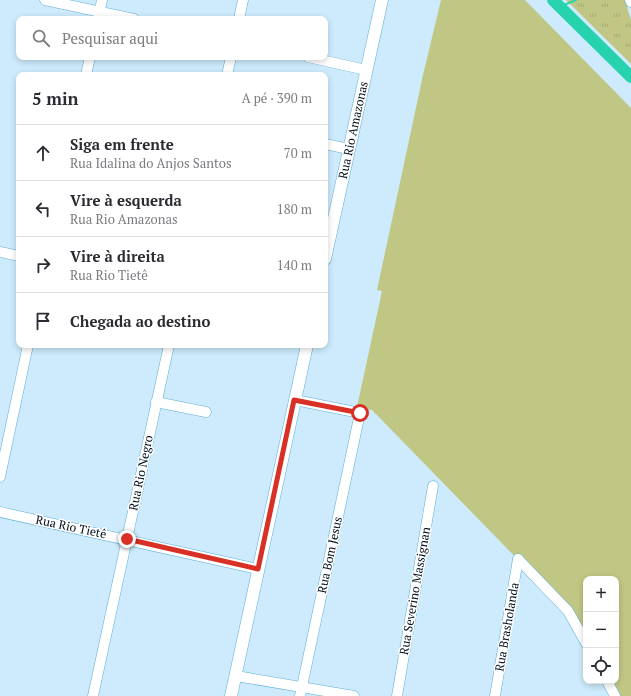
<!DOCTYPE html>
<html lang="pt">
<meta charset="utf-8">
<style>
body{margin:0;font-family:"PT Serif",serif;background:#f2f2f3;color:#2b2b33}
.controls{position:absolute;right:12px;bottom:12px;display:grid;overflow:hidden;border-radius:8px;box-shadow:0 2px 6px #0003}
.controls button{width:36px;height:36px;display:grid;place-items:center;padding:0;border:0;border-bottom:1px solid #e1e1e2;background:#fff;color:#2b2b33;font:20px sans-serif}
.stop{position:absolute;width:12px;height:12px;margin:-9px;border:3px solid #d93025;border-radius:50%;background:#fff}
.stop.end{background:#d93025;border-color:#fff;box-shadow:0 1px 4px #0008}
.list{margin:0;padding:0;list-style:none}
h2{display:flex;justify-content:space-between;align-items:center;height:52px;margin:0;padding:0 16px;font-size:17px}
h2 small{font-size:13px;font-weight:400;color:#7c7c81}
.list li{display:grid;grid-template-columns:26px 1fr auto;gap:12px;align-items:center;box-sizing:border-box;height:56px;padding:0 16px;border-top:1px solid #e1e1e2}
.list b{display:block;font-size:15px;white-space:nowrap}
.list p{margin:0;font-size:13px;white-space:nowrap;color:#7c7c81}
.list em{font-size:13px;font-style:normal;color:#7c7c81}
.icon{flex:none;width:22px;height:22px;fill:none;stroke:currentColor;stroke-width:2;stroke-linecap:round;stroke-linejoin:round}
.map{position:relative;flex:none;width:631px;height:696px;overflow:hidden}
.search{position:absolute;background:#fff;box-shadow:0 2px 6px #0003;left:16px;top:16px;width:312px;height:44px;display:flex;align-items:center;gap:10px;box-sizing:border-box;padding:0 14px;border-radius:8px;color:#7c7c81;font-size:15px}
.panel{position:absolute;background:#fff;box-shadow:0 2px 6px #0003;left:16px;top:72px;width:312px;height:276px;border-radius:8px}
.map>svg:first-child{display:block}
</style>
<div class="map">
<svg width="631" height="696" viewBox="0 0 631 696">
<defs>
<pattern id="park-tufts" width="24" height="20" patternUnits="userSpaceOnUse"><rect width="24" height="20" fill="#c0c784"/><path d="M3 7l-1-3M5 7V3M7 7l1-3M15 17l-1-3M17 17v-4M19 17l1-3" fill="none" stroke="#a3aa71"/></pattern>
</defs>
<rect width="100%" height="100%" fill="#cdebfc"/>
<path fill="#c0c784" d="M441,0H525L631,108V696H615L607,681H616V579H586V643L568,611L372,410L357,407L382,291L377,290L423,75Z"/>
<path fill="url(#park-tufts)" d="M566,0H625L631,20V64Z"/>
<g fill="none" stroke-linecap="round" stroke-linejoin="round">
<path stroke="#27d3ae" stroke-width="2" d="M559,7L576,0"/>
<path stroke="#27d3ae" stroke-width="12" d="M553,0L631,77"/>
<g stroke="#5eafd8" stroke-width="11">
<g id="minor">
<path d="M45,0L134,19"/>
<path d="M630,0L631,2"/>
<path d="M98,19L102,0"/>
<path d="M239,19L243,0"/>
<path d="M308,57L366,70"/>
<path d="M86,75L90,57"/>
<path d="M227,75L231,57"/>
<path d="M325,144L349,149"/>
<path d="M0,252L19,256"/>
<path d="M295,400L360,413L300,696"/>
<path d="M156,402L206,412"/>
<path d="M0,477L28,345"/>
<path d="M0,512L258,569"/>
<path d="M518,559L568,611L586,643"/>
<path d="M236,676L354,696"/>
<path d="M607,681L615,696"/>
<path d="M93,696L169,345"/>
<path d="M397,696L433,486"/>
<path d="M495,696L518,559"/>
</g>
</g>
<g stroke="#5eafd8" stroke-width="13">
<g id="major">
<path id="s1" d="M325,259L382,0"/>
<path d="M231,696L307,345"/>
</g>
</g>
<use href="#minor" stroke="#fff" stroke-width="10"/>
<use href="#major" stroke="#fff" stroke-width="12"/>
</g>
<g fill="none" stroke-linecap="round" stroke-linejoin="round">
<path stroke="#d93025" stroke-width="5" d="M127,539L258,569L294,400L360,413"/>
</g>
<g text-anchor="middle" stroke-width="3" stroke-linejoin="round" paint-order="stroke">
<g font-size="12" fill="#000f1b" stroke="#fff">
<text dy="4" stroke="none"><textPath href="#s1" startOffset="132">Rua Rio Amazonas</textPath></text>
<text transform="translate(141 473) rotate(-78)" y="4">Rua Rio Negro</text>
<text transform="translate(71 527) rotate(12)" y="4">Rua Rio Tietê</text>
<text transform="translate(330 555) rotate(-78)" y="4">Rua Bom Jesus</text>
<text transform="translate(415 591) rotate(-80)" y="4">Rua Severino Massignan</text>
<text transform="translate(507 627) rotate(-80)" y="4">Rua Brasholanda</text>
</g>
</g>
</svg>
<div class="controls">
<button>+</button>
<button>−</button>
<button><svg class="icon" aria-label="locate" viewBox="0 0 24 24"><circle cx="12" cy="12" r="6"/><path d="M12 2v4M12 18v4M2 12h4M18 12h4"/></svg></button>
</div>
<div class="stop" style="left:360px;top:413px"></div>
<div class="stop end" style="left:127px;top:539px"></div>
<div class="search"><svg class="icon" aria-label="search" viewBox="0 0 24 24"><circle cx="10" cy="10" r="6"/><path d="M15 15l6 6"/></svg>Pesquisar aqui</div>
<section class="panel">
<h2>5 min<small>A pé · 390 m</small></h2>
<ul class="list">
<li><svg class="icon" aria-label="ahead" viewBox="0 0 24 24"><path d="M12 20V5M6 11l6-6 6 6"/></svg><div><b>Siga em frente</b><p>Rua Idalina do Anjos Santos</p></div><em>70 m</em></li>
<li><svg class="icon" aria-label="left" viewBox="0 0 24 24"><path d="M17 20v-9H6M10 6l-5 5 5 5"/></svg><div><b>Vire à esquerda</b><p>Rua Rio Amazonas</p></div><em>180 m</em></li>
<li><svg class="icon" aria-label="right" viewBox="0 0 24 24"><path d="M7 20v-9h11M14 6l5 5-5 5"/></svg><div><b>Vire à direita</b><p>Rua Rio Tietê</p></div><em>140 m</em></li>
<li><svg class="icon" aria-label="arrive" viewBox="0 0 24 24"><path d="M6 21V4h12l-3 4 3 4H6"/></svg><div><b>Chegada ao destino</b></div></li>
</ul>
</section>
</div>
